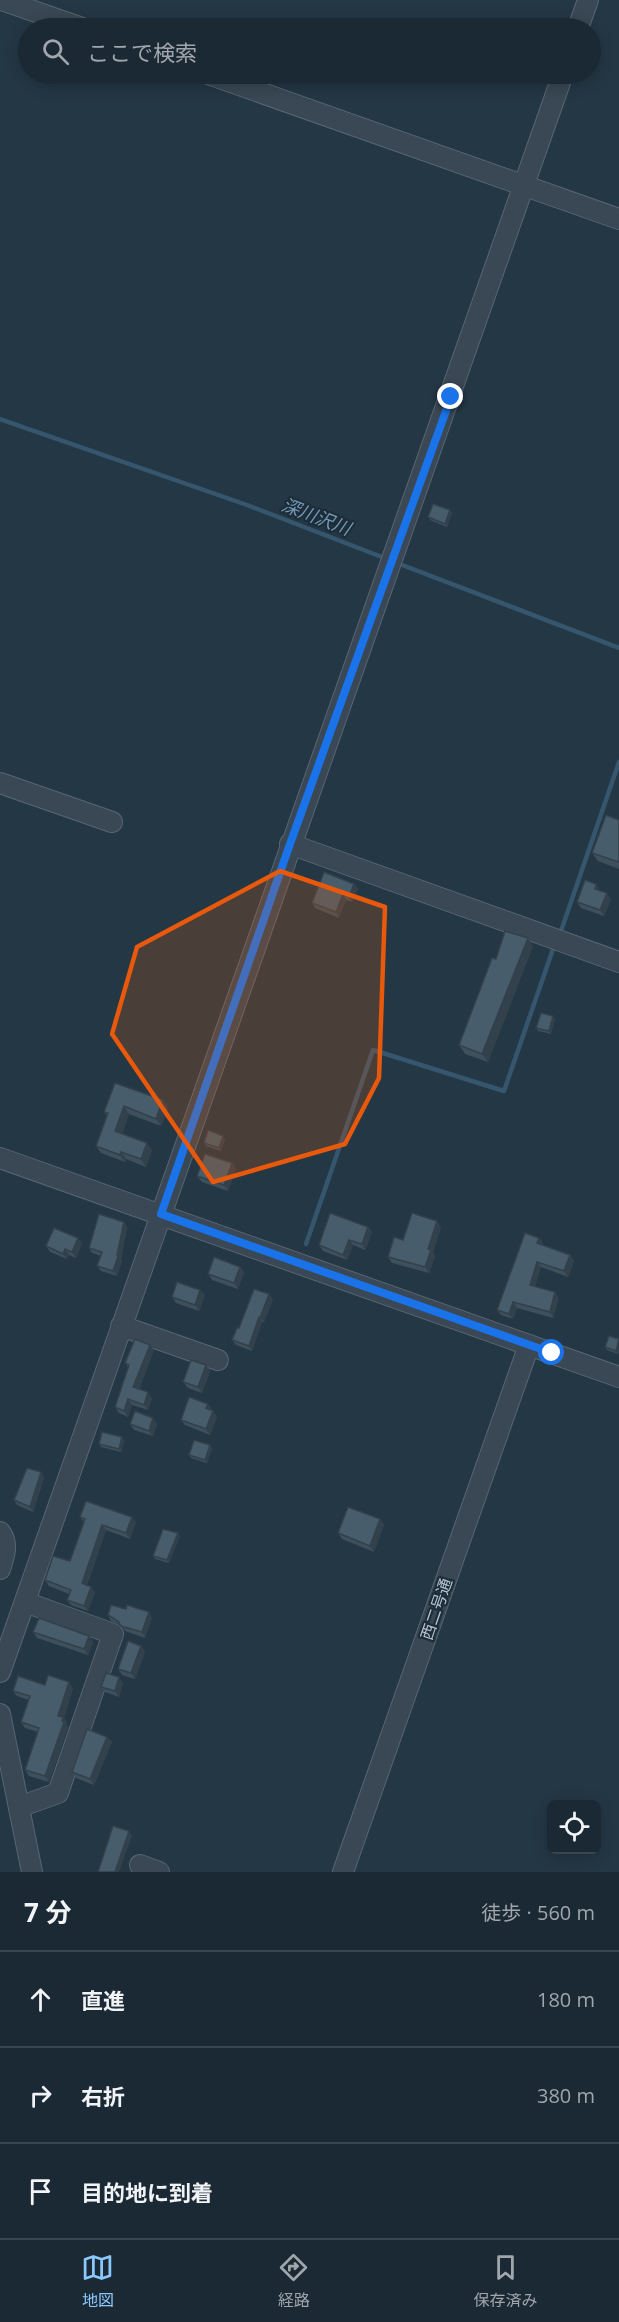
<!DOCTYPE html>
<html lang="ja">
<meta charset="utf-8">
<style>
body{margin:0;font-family:"Open Sans","Noto Sans JP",sans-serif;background:#24313c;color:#f1f3f6}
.controls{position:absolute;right:18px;bottom:18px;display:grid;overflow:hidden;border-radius:9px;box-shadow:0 3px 15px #0003}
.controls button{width:54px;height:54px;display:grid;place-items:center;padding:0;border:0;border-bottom:2px solid #39454f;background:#1b2934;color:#f1f3f6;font:30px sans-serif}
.stop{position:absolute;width:18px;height:18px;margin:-14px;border:4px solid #1a73e8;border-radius:50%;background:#fff}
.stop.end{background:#1a73e8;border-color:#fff;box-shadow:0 2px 6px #0008}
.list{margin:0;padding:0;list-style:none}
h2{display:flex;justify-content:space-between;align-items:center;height:78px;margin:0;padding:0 24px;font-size:26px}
h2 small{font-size:20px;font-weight:400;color:#a0a6ac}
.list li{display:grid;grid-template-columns:39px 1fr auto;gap:18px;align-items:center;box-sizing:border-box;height:96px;padding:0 24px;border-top:2px solid #39454f}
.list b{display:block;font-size:22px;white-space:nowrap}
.list em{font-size:20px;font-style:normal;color:#a0a6ac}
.icon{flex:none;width:33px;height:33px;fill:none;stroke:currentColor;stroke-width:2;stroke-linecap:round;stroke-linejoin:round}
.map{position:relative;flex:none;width:619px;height:1872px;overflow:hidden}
.search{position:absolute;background:#1b2934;box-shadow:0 3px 15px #0003;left:18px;right:18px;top:18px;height:66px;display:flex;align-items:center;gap:15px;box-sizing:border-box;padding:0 21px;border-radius:33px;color:#a0a6ac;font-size:22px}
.sheet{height:366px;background:#1b2934}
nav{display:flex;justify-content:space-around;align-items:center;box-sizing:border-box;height:84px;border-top:2px solid #39454f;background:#1b2934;font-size:16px;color:#a0a6ac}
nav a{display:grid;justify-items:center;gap:3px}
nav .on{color:#8ac9ff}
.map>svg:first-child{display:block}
</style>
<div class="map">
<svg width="619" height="1872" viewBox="0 0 619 1872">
<rect width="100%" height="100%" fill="#243745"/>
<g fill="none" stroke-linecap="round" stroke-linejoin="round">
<g stroke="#36566e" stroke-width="4.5">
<path d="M0,419L247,505L387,559"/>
<path d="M397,563L619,648"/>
<path d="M560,934L619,762"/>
<path d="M306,1244L373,1050L504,1091L553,949"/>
</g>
<g stroke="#576671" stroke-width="22">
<g id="minor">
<path d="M2,0L82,28"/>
<path d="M578,28L588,0"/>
<path d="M208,74L619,219"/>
<path d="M0,783L112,822"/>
<path d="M290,844L619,962"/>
<path d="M0,1158L619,1377"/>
<path d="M121,1326L218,1360"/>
<path d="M0,1532C9,1543 4,1557 0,1569"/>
<path d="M0,1672L563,74"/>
<path d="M0,1714L32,1872"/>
<path d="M19,1807L58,1793L113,1634L25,1602"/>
<path d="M140,1865L159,1872"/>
<path d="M343,1872L529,1345"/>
</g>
</g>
<use href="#minor" stroke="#394854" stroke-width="20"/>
</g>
<g fill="#3d505c">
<path d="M452,513L447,527L430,520L428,517Z"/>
<path d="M619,820V869L598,861L592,853Z"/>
<path d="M354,884L358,889L352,902L346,900L339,918L315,908L312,903Z"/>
<path d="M600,890V891L611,899L604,916L581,908L577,902Z"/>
<path d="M533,946L488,1062L465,1054L459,1045L496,959Z"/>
<path d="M555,1019L551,1034L538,1031L536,1028Z"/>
<path d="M115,1083L163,1100L168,1108L161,1126L129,1114L122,1134L152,1150L146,1167L126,1159L125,1162L101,1153L96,1146L107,1116L104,1112Z"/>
<path d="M225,1139L221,1151L206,1146L204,1143Z"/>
<path d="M232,1163L236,1169L228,1191L202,1182L197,1176Z"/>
<path d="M124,1222L127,1227L121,1259L122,1261L117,1276L101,1271L97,1266L101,1256L92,1253L89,1248Z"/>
<path d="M368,1227L372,1232L365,1250L353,1245L347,1260L323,1251L319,1245Z"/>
<path d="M441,1227L433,1252L435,1256L429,1273L392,1263L388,1257L403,1240Z"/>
<path d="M539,1238L543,1243L542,1245L570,1255L574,1261L568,1277L541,1267L535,1286L559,1298L553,1318L517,1308L513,1319L501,1315L497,1310Z"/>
<path d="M82,1243L76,1258L69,1255L67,1259L50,1252L46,1246Z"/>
<path d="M240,1267L244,1272L238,1289L212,1280L208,1274Z"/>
<path d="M205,1295L199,1311L176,1303L172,1297Z"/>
<path d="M273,1299L264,1322H262L252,1351L236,1345L232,1340L239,1328Z"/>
<path d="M619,1339L618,1354L607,1350L605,1347Z"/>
<path d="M154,1350L139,1389L152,1398L148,1410L132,1405L128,1417L119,1413L115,1407L128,1367L125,1363Z"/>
<path d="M210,1371L202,1393L188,1388L183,1382Z"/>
<path d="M208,1404L217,1417L210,1435L185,1425L181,1420Z"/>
<path d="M130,1424H157L153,1436L134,1430Z"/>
<path d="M122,1437L124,1440L121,1452L101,1447L99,1444Z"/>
<path d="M210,1445L212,1448L207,1463L191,1458L189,1455Z"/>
<path d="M41,1472L44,1478L33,1512L17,1505L14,1500Z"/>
<path d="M80,1517L136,1522L130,1539L106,1530L87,1585L95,1592L88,1611L71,1605L67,1600L69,1594L49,1586L45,1580L70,1561L84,1523Z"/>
<path d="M380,1519L384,1525L374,1552L342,1539L338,1533Z"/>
<path d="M180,1536L169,1563L155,1559L153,1556Z"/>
<path d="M108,1615L152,1618L145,1638L125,1631L121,1625L111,1621Z"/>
<path d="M33,1632L89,1636L93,1642L88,1655L37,1638Z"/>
<path d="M141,1646L145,1652L135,1679L122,1675L118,1669Z"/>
<path d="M123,1683L119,1697L105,1692L101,1687Z"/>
<path d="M45,1685L73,1688L64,1718L67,1723V1725L68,1727L49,1782L29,1776L25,1770L38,1732L25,1728L21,1722L29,1700L17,1696L13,1691Z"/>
<path d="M107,1737L112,1742L94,1785L76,1778L72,1772Z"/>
</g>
<g fill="#32414b">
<path d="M450,510L452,513L447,527L445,524Z"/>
<path d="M354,884L358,889L352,902L349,897Z"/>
<path d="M596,884L600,890L599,895L595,889Z"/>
<path d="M607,893L611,899L604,916L600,910Z"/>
<path d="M343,894L346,900L339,918L336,912Z"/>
<path d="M528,938L533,946L488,1062L482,1054Z"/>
<path d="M553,1016L555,1019L551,1034L549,1031Z"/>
<path d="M163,1100L168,1108L161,1126L156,1119Z"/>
<path d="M124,1106L129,1114L120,1138L115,1131Z"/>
<path d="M223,1136L225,1139L221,1151L219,1148Z"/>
<path d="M147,1143L152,1150L146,1167L141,1159Z"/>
<path d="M121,1152L126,1159L125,1162L120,1155Z"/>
<path d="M232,1163L236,1169L228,1191L224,1185Z"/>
<path d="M437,1221L441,1227L433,1252L435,1256L429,1273L425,1267L428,1249Z"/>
<path d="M124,1222L127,1227L121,1259L122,1261L117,1276L113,1271Z"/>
<path d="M368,1227L372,1232L365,1250L362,1244Z"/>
<path d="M78,1238L82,1243L76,1258L72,1252Z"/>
<path d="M539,1238L543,1243L541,1249L537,1243Z"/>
<path d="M349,1240L353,1245L347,1260L343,1255Z"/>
<path d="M65,1249L69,1255L67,1259L63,1254Z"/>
<path d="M570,1255L574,1261L568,1277L564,1271Z"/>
<path d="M537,1262L541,1267L534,1290L530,1285Z"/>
<path d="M240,1267L244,1272L238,1289L234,1283Z"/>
<path d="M200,1290L205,1295L199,1311L195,1305Z"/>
<path d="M555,1292L559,1298L553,1318L550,1312Z"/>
<path d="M269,1294L273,1299L264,1322L260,1318Z"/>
<path d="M513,1302L517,1308L513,1319L509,1314Z"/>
<path d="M259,1317L262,1322L252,1351L249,1346Z"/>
<path d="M619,1342V1352L618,1354L616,1351Z"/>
<path d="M150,1345L154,1350L137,1393L133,1387Z"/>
<path d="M206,1365L210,1371L202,1393L198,1387Z"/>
<path d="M148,1392L152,1398L148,1410L144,1405Z"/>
<path d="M128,1399L132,1405L128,1417L124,1411Z"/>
<path d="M208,1404L212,1410L211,1414L206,1408Z"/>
<path d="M213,1411L217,1417L210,1435L206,1429Z"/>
<path d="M153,1418L157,1424L153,1436L149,1431Z"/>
<path d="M122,1437L124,1440L121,1452L119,1449Z"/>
<path d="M210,1445L212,1448L207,1463L205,1460Z"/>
<path d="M41,1472L44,1478L33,1512L30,1507Z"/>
<path d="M132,1517L136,1522L130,1539L126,1533Z"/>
<path d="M380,1519L384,1525L374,1552L370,1546Z"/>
<path d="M102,1525L106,1530L85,1589L82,1583Z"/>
<path d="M178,1533L180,1536L169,1563L167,1560Z"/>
<path d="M91,1587L95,1592L88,1611L84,1606Z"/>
<path d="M149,1612L152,1618L145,1638L142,1632Z"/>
<path d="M89,1636L93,1642L88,1655L84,1649Z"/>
<path d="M141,1646L145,1652L135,1679L131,1673Z"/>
<path d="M119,1677L123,1683L119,1697L115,1691Z"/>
<path d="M69,1682L73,1688L64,1718L67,1723V1725L68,1727L49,1782L45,1776L58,1716Z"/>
<path d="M107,1737L112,1742L94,1785L90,1779Z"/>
<path d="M129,1831L132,1836L119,1872H115Z"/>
</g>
<g fill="#475d6b" stroke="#32414b" stroke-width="1.5">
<path d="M433,504L450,510L445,524L428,517Z"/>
<path d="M606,815L619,820V862L592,853Z"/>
<path d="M324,872L354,884L349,897L343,894L336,912L312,903Z"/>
<path d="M585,880L596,884L595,889L607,893L600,910L577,902Z"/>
<path d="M505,931L528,938L482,1054L459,1045L492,958L496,959Z"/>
<path d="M541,1013L553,1016L549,1031L536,1028Z"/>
<path d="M115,1083L163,1100L156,1119L124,1106L115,1131L147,1143L141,1159L121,1152L120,1155L96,1146L108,1113L104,1112Z"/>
<path d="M208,1130L223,1136L219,1148L204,1143Z"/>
<path d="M205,1154L232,1163L224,1185L197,1176Z"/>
<path d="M330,1213L368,1227L362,1244L349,1240L343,1255L319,1245Z"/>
<path d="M412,1213L437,1221L428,1249L431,1250L425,1267L388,1257L394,1237L403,1240Z"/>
<path d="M99,1214L124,1222L117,1255L118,1256L113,1271L97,1266L102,1252L89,1248Z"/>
<path d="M54,1228L78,1238L72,1252L65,1249L63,1254L46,1246Z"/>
<path d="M525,1233L539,1238L537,1243L570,1255L564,1271L537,1262L530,1285L555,1292L550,1312L513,1302L509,1314L497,1310Z"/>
<path d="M214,1257L240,1267L234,1283L208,1274Z"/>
<path d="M177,1282L200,1290L195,1305L172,1297Z"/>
<path d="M254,1289L269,1294L260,1318L259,1317L249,1346L232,1340L237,1328H239Z"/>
<path d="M609,1336L619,1339L616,1351L605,1347Z"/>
<path d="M135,1339L150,1345L133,1387L148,1392L144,1405L128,1399L124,1411L115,1407L129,1365L125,1363Z"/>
<path d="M191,1360L206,1365L198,1387L183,1382Z"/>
<path d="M189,1397L208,1404L206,1408L213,1411L206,1429L181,1420Z"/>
<path d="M135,1411L153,1418L149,1431L130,1424Z"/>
<path d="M102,1432L122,1437L119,1449L99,1444Z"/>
<path d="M194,1440L210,1445L205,1460L189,1455Z"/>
<path d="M27,1468L41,1472L30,1507L14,1500Z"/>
<path d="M86,1501L132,1517L126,1533L102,1525L82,1583L91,1587L84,1606L67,1600L71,1590L45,1580L53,1556L70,1561L85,1519L80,1517Z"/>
<path d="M348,1507L380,1519L370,1546L338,1533Z"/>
<path d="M163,1529L178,1533L167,1560L153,1556Z"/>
<path d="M111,1605L126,1609L127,1605L149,1612L142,1632L121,1626L118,1621L108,1615Z"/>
<path d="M39,1618L89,1636L84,1649L33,1632Z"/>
<path d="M128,1641L141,1646L131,1673L118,1669Z"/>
<path d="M106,1673L119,1677L115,1691L101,1687Z"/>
<path d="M48,1675L69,1682L58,1716L63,1717L62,1721L64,1722L45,1776L25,1770L39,1728L21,1722L30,1696L13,1691L18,1676L45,1685Z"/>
<path d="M87,1729L107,1737L90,1779L72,1772Z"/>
<path d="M113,1826L129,1831L115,1872H98Z"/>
</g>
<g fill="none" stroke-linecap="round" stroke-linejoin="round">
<path stroke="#1a73e8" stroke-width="8" d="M451,397L290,844L161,1214L552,1353"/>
</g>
<path fill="#e8590c" fill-opacity="0.2" stroke="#e8590c" stroke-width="4.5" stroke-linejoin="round" d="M280,871L385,907L379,1078L345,1144L213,1182L112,1034L137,947Z"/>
<g text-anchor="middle" stroke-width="4.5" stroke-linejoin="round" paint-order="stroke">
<g font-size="16" fill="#b6c3ce" stroke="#1d2d39">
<text transform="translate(436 1609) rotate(-71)" y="6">西二号通</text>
</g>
<g font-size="18" font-style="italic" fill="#7398b4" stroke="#1d2d39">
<text transform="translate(316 517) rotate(21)" y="6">深川沢川</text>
</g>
</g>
</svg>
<div class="controls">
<button><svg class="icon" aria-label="locate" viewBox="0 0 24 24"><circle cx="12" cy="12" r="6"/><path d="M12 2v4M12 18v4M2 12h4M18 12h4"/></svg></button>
</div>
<div class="stop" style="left:552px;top:1353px"></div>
<div class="stop end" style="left:451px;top:397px"></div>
<div class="search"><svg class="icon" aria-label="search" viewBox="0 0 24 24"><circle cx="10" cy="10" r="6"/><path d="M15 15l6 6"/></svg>ここで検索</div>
</div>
<section class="sheet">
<h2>7 分<small>徒歩 · 560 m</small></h2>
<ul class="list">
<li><svg class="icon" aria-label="ahead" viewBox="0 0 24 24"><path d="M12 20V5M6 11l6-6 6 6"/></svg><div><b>直進</b></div><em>180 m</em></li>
<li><svg class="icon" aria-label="right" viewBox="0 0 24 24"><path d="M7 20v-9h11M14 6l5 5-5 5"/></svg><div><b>右折</b></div><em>380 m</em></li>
<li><svg class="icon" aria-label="arrive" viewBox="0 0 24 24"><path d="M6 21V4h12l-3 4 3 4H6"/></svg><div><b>目的地に到着</b></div></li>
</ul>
</section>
<nav>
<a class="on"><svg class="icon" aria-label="map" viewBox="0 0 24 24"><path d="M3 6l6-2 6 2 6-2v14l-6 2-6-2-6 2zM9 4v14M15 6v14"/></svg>地図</a>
<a><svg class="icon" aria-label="directions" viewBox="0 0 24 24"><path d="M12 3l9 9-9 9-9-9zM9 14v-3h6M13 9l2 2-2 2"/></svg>経路</a>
<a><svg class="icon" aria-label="saved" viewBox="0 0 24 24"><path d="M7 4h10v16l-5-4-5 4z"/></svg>保存済み</a>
</nav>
